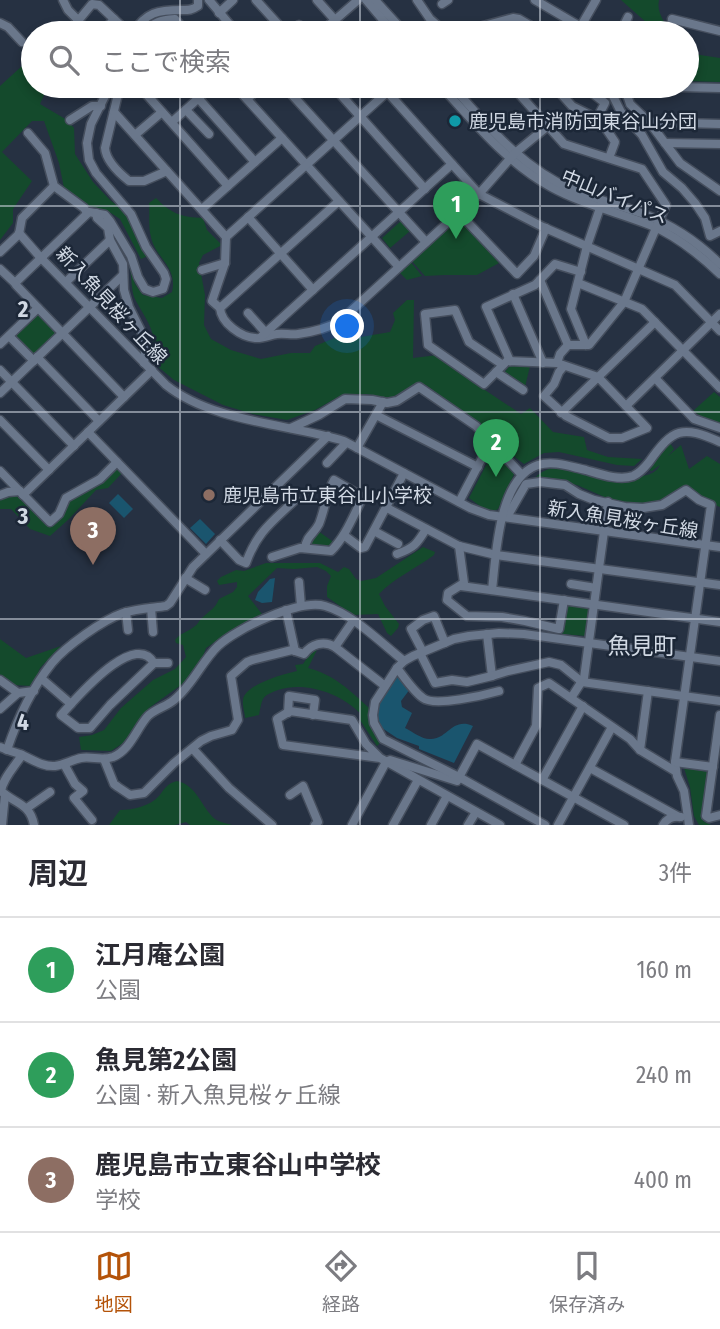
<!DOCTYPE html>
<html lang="ja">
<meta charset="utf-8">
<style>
body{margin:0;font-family:"Fira Sans Condensed","Noto Sans JP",sans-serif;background:#f2f2f3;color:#2b2b33}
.you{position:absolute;left:348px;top:327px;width:24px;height:24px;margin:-18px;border:5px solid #fff;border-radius:50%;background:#1a73e8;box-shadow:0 0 0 10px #1a73e833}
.badge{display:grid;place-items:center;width:46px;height:46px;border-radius:50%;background:#b45309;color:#fff;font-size:23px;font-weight:700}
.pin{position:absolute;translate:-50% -58px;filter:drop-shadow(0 2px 4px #0008)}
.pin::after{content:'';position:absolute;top:37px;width:24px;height:21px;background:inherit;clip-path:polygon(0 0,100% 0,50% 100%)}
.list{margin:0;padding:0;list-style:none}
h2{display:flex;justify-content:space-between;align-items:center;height:91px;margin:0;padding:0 28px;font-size:30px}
h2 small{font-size:23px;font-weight:400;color:#7c7c81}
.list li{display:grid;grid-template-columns:46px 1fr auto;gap:21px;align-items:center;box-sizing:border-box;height:105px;padding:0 28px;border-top:2px solid #e1e1e2}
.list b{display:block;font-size:26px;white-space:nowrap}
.list p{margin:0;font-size:23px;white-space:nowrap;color:#7c7c81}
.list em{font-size:23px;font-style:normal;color:#7c7c81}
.icon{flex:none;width:38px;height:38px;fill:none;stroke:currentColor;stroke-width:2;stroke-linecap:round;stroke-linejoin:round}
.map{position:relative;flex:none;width:720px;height:825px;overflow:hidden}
.search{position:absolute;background:#fff;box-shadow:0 4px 10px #0003;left:21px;right:21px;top:21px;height:77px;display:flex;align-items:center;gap:18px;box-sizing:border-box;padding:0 24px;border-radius:38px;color:#7c7c81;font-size:26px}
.sheet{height:406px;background:#fff}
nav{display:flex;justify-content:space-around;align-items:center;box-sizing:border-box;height:98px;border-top:2px solid #e1e1e2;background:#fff;font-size:19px;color:#7c7c81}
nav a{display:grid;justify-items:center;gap:4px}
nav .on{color:#b45309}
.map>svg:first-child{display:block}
</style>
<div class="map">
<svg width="720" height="825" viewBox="0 0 720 825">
<rect width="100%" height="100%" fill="#263142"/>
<g fill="#144a2c">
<path d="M621,0H659C656,12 665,23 671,33H657L647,23Z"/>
<path d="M687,53L720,58V82L687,81Z"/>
<path d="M33,56V86H48L40,104L67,120L74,128L75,154L93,182L110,200L128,214L148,256L141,259L120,219L111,213L91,206H85L64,188L59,163L44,121H32L2,152L32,181L13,209V223L0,240V86Z"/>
<path d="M156,198C171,214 182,217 203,218L207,230L222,245L203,255L199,263L205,295L204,325L211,339L231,350L261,359L291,353H310L315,346L349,332L355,338L390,332L395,320L393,313L407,300H414L413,358L438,355L455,370L521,414L530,408L553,432L584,437L587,450L608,457L642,459L634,466L617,465L559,452L544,453L524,464L507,451L479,424L426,385L419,384L390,398L366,394L340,396L315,410L287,420L253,414L223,405L174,380L150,360C153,351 154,341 152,332C149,321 139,308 134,297C131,287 132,279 130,269C127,257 120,245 114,233L127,256L135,284L143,295L162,298L172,292C178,266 155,258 151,237C148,227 150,214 149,203Z"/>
<path d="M457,219H459L499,263L477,275H444L425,276L411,260Z"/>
<path d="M401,221L410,231L390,248L382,238Z"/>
<path d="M410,261L422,276L407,280L399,272Z"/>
<path d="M36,312L39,313L58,333L33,356L13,335Z"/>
<path d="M511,364L530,366L525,387L504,373Z"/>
<path d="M714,392L720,397V424L707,420L693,411Z"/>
<path d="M670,443L674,449L668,456L681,445L689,469L707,456L720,464V507L699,498L686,490L658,503L631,504L609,499L577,485L554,480L534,479C556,453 593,480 622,481C628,482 637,479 643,476C652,474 656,472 660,465L652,471L649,470L661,452Z"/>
<path d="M494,450L515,472L498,509L494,511L484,509L469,498Z"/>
<path d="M115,467L122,473L108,488L96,490L69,519L50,536L30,529L11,509H0V497L15,493L24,499L50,525L68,502Z"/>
<path d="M318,531L335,543L331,548L310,546L309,544Z"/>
<path d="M423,547L435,552L434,555C417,568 394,578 379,594L385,606L399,624L398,628L391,636L387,633L378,614L353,615L327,597V586L331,576L326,571L317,567L294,569L277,568L248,596L262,614L229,632L206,648L198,670L188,680L149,708L123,743L111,751L81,750L79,737L92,735L104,730L121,708L153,680L175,669L186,657L183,645L176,643L175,640C180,633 188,632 195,626C200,622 198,621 203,617C210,610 215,609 219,599L233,592L237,587V582L219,585L217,581L221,577L236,570L244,571L266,563H320L338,572L344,567L349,569L356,579L361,581L376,578Z"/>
<path d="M566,604L590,607L586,636L562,634Z"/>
<path d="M0,639L26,658L61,646L40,668L33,686L12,685L0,677Z"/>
<path d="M315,649L317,650L308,668C333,674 351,691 369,708L368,719L381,742L377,746L360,720V713C340,693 305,681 278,690C273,692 266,694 263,699C261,703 260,710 259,715L245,718C245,713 242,706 243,700C244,685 283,674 297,671L295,665L303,664L311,652Z"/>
<path d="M684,768L708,772L703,821L711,825H699L694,816L690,787Z"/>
<path d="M177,781C197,785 201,807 215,819C219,822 226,823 232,825H190L186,822L175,825H109L120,810C133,810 150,806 159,796C165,788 168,783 177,781Z"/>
</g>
<g fill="#1a556e">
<path d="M118,494L133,509L124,518L109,503Z"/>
<path d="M200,519L215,534L206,544L190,528Z"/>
<path d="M275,578L272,602L262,603L255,600L258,592L270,579Z"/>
<path d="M397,676H400L410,689L401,701L402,707L412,713L405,728C413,732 423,740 431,739C448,739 452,717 473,726L454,763L419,749V746L397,738L379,726L376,714L378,703Z"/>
</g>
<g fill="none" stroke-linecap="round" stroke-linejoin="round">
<g stroke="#454e5d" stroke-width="11">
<g id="minor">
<path d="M63,0L68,10L78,20"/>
<path d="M209,0L237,33"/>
<path d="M256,0L286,33"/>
<path d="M317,0L335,20"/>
<path d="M366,0L394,33"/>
<path d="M375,0L405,33"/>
<path d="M417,0L430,19L446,33"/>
<path d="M535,0L581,27"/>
<path d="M442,4L448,0"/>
<path d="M219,13L233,0"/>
<path d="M672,19L720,31"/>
<path d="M0,23L8,27L22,42"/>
<path d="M299,25L307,33"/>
<path d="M68,33L92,4L99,5L129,33"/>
<path d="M102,33L114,19"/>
<path d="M133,33C146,12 158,10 182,10C189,10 192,10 198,6V0"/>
<path d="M145,33C153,22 161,20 175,19L187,33"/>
<path d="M320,33L358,0"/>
<path d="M457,33L513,18L519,19L543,33"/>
<path d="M577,33L596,0"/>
<path d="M620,33L628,17"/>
<path d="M110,86L91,124L87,143L89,160L96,173L131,214L146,247L164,273L166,279L163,289L153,292L145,289L138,277L131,256L110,221L105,215L89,212L15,283L16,285L124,397"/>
<path d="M120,86L105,148C106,161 119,173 129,181H144L167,171"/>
<path d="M139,86L228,186"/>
<path d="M235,86L399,267"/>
<path d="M284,86L426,242"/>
<path d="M333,86L425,189"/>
<path d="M382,86L479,194L543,227L675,285L720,331"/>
<path d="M441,86C475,123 506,162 551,187C582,204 617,212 650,225C677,236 699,254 720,274"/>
<path d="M452,86C488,126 522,168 573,190C596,199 621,206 644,214C672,225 699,243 720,264"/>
<path d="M554,86L572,106L600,120L615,142L609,158"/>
<path d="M583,86L605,103L597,118"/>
<path d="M608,86L621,112L642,135L663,172L682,188L695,203L705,218L710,236L720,231"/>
<path d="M624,86L630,104L649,122L680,163L720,191"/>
<path d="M636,86L720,88"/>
<path d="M56,87L57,86"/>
<path d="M198,98L255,162"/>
<path d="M247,99L262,86"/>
<path d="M186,110L209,134"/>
<path d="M114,112L226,237L225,263L212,301L220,308"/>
<path d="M70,120L92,106H101"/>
<path d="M172,122L212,86"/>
<path d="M649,122L720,124"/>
<path d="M28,133L45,153L54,186L84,208L87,213"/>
<path d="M135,135L162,112"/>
<path d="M665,143L720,144"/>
<path d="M339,201L220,308C221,323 241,337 255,338C262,339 270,335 277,334C284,333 291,335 298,334C312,332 328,328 340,321L479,194L515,153L548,126"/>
<path d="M202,209L282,138"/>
<path d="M458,212L517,274L534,256L546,228"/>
<path d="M96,213L97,218L108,228L110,240L123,264L124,290L129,307L142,333L145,353L144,363"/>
<path d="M248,217L313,290"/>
<path d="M19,233L40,257L166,385C212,422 289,424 344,441L470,508L489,515L720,547"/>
<path d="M226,237L394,86"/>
<path d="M0,252L19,234L22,218L54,186"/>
<path d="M0,269L15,283"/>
<path d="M202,270L225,263"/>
<path d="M540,280L568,345"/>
<path d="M66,282L110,240"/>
<path d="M578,283L642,309L720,388"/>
<path d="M513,294L543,363"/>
<path d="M248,313L266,333"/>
<path d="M9,336L34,361"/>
<path d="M262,336L452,164"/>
<path d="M0,344L38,308"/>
<path d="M586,345L571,309L587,246L601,205"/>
<path d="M37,357L99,421"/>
<path d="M510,361L486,307L535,285L555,264L581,272"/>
<path d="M557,363L598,377L647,428L622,438H609L566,416L544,396L554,384L559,372L564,366"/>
<path d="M503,365L469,342L455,310L425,314L428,345L484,384C492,376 499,369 507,361L557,363L560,354L568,345H589L624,302L666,205L642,169L564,144L512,86"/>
<path d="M0,370L74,446"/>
<path d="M496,372L523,390"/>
<path d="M655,378L694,419L720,428"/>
<path d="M0,393L123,275"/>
<path d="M626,406L720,314"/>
<path d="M561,413L655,322"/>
<path d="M376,415L478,467"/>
<path d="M0,420L49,470"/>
<path d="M291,428L319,415L345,399L372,400L387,403L397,401L419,387L476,426L522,475"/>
<path d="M88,432L206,554"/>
<path d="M357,448L383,402"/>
<path d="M327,463L346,443"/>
<path d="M0,471L50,522L59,514L66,498L100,479L117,462"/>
<path d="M0,495L8,492L20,491"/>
<path d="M23,495L152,370"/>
<path d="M459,502L490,443"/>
<path d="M387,508L459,546L496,555L720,585"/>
<path d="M507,517L526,484L540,482L565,485L579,494L594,500L625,507L643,508L662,505L686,490L699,500L711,505L675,762L677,776L684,791L689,825"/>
<path d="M374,531L398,544"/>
<path d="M345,536L361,548L365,547L404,473"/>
<path d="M220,540L239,560L246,563C257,532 272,522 295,500"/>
<path d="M459,546L464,583L448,593L447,600L467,616L502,617L525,621L559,629L564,600"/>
<path d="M397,554C414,548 417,544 426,529"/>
<path d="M272,557L300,548L331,551C346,536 353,516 363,497L334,480C326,494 325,509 319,524C314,534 307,535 305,548"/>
<path d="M185,578L205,590"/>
<path d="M299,582L301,606"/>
<path d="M571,584L596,588"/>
<path d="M461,586L720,622"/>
<path d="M492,590C496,556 498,478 538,465C554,460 571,467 586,470C600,474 619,481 633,476C640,473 645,467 649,462C673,428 682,425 720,442"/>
<path d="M151,608L153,632"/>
<path d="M286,610L295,651"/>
<path d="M126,612L128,630"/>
<path d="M353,621L335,647L385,686"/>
<path d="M487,634L492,676"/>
<path d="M423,652L411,629L423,620L434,616L445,643"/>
<path d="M420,653L435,683L452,680L467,682L492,676L508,671L549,662L561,665L582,682L720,701"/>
<path d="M397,668C404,677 414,692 423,698C434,707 485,695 499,691"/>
<path d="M42,679L71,704C85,689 136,632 154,663H168"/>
<path d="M0,680L18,693"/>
<path d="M571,698L584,678L608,502"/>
<path d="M71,704L61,715L78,728H90L110,705L154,663"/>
<path d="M0,709L18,693L34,691"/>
<path d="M288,713L289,696L315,700L313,715"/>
<path d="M720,715L706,816L709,818L720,815"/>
<path d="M0,747C7,750 13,752 20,754C32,759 42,767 55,766C64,765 72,760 81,758C91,756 102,761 113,757C130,750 136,730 147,717C154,709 166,707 174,700C192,686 202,661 218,646C237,628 300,599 325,606C353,614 381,643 404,661"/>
<path d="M193,749L229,788L272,825"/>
<path d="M7,750C17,720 32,688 52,663C66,646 103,620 123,613C136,609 152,608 166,606L170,603L193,567L328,436"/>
<path d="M640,750L648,691"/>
<path d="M22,755C15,766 3,778 1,791C15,804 30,803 34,825"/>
<path d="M380,758L283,745L277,719L290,711L352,720L366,744L380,758L500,825"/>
<path d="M104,759L114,784L118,787L130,795L144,793L174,763L201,741L211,736L232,730L238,720L231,676L247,662L252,660L292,650L304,654C311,644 324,640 335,647"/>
<path d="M675,762L713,767"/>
<path d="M64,764L75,784L83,791L74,798L92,820"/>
<path d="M515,765L536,726L538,688L549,683L630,739L640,750L675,771"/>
<path d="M590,768L679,817"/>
<path d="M542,780L583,706"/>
<path d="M290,795L303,786L318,822L315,825"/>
<path d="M27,808L50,792"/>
<path d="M2,825L5,795"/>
<path d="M352,825L386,762L390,760L457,781L477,744L624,825"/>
<path d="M393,825L418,780"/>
<path d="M431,825L447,796"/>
<path d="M468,825L476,812"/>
<path d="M545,825L459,777L383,739L374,723L373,715L375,702L397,668L404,661L413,656L454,639L469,636L499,633L524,634L720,661"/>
<path d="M558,825L612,727"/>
<path d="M663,825C667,818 674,816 681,817"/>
</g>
</g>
<use href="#minor" stroke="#6a778b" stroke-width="8"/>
</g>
<path fill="none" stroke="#d1d9e4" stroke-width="2" stroke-opacity="0.55" d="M180,0V33M360,0V33M540,0V33M180,86V825M360,86V825M540,86V825M0,206H720M0,412H720M0,619H720"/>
<circle fill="#0f9aa8" stroke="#1c2737" stroke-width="2.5" cx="455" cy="121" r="7"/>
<circle fill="#8d6e63" stroke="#1c2737" stroke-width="2.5" cx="209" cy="495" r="7"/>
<g text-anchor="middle" stroke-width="5" stroke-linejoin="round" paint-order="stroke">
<g font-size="19" fill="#d1d9e4" stroke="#1c2737" text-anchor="start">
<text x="469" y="128">鹿児島市消防団東谷山分団</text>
<text x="223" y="502">鹿児島市立東谷山小学校</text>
</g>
<g font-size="19" fill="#d1d9e4" stroke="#1c2737">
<text transform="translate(615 196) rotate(22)" y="7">中山バイパス</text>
<text transform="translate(112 305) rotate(47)" y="7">新入魚見桜ヶ丘線</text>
<text transform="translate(623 519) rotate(9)" y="7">新入魚見桜ヶ丘線</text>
</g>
<g font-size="23" fill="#d1d9e4" stroke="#1c2737">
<text x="642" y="654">魚見町</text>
</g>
</g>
<g font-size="23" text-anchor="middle" font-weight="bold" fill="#d1d9e4" stroke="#1c2737" stroke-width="5" stroke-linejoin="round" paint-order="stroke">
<text x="23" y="317">2</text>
<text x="23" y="524">3</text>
<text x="23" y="730">4</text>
</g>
</svg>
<div class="you"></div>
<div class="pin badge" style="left:456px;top:239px;background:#2e9e5b">1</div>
<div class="pin badge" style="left:496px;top:477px;background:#2e9e5b">2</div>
<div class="pin badge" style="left:93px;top:565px;background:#8d6e63">3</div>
<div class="search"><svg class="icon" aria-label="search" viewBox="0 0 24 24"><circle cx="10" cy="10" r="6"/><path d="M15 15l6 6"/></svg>ここで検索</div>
</div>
<section class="sheet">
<h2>周辺<small>3件</small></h2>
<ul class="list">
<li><span class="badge" style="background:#2e9e5b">1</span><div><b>江月庵公園</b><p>公園</p></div><em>160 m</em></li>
<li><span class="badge" style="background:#2e9e5b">2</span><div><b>魚見第2公園</b><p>公園 · 新入魚見桜ヶ丘線</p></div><em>240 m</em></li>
<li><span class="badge" style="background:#8d6e63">3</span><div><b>鹿児島市立東谷山中学校</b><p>学校</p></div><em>400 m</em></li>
</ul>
</section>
<nav>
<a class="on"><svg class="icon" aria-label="map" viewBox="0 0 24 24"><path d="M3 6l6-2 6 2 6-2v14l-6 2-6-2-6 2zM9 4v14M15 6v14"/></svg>地図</a>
<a><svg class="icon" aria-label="directions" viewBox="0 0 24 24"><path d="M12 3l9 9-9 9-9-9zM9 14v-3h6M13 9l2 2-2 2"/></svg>経路</a>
<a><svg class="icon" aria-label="saved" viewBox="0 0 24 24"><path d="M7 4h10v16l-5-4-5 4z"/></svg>保存済み</a>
</nav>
